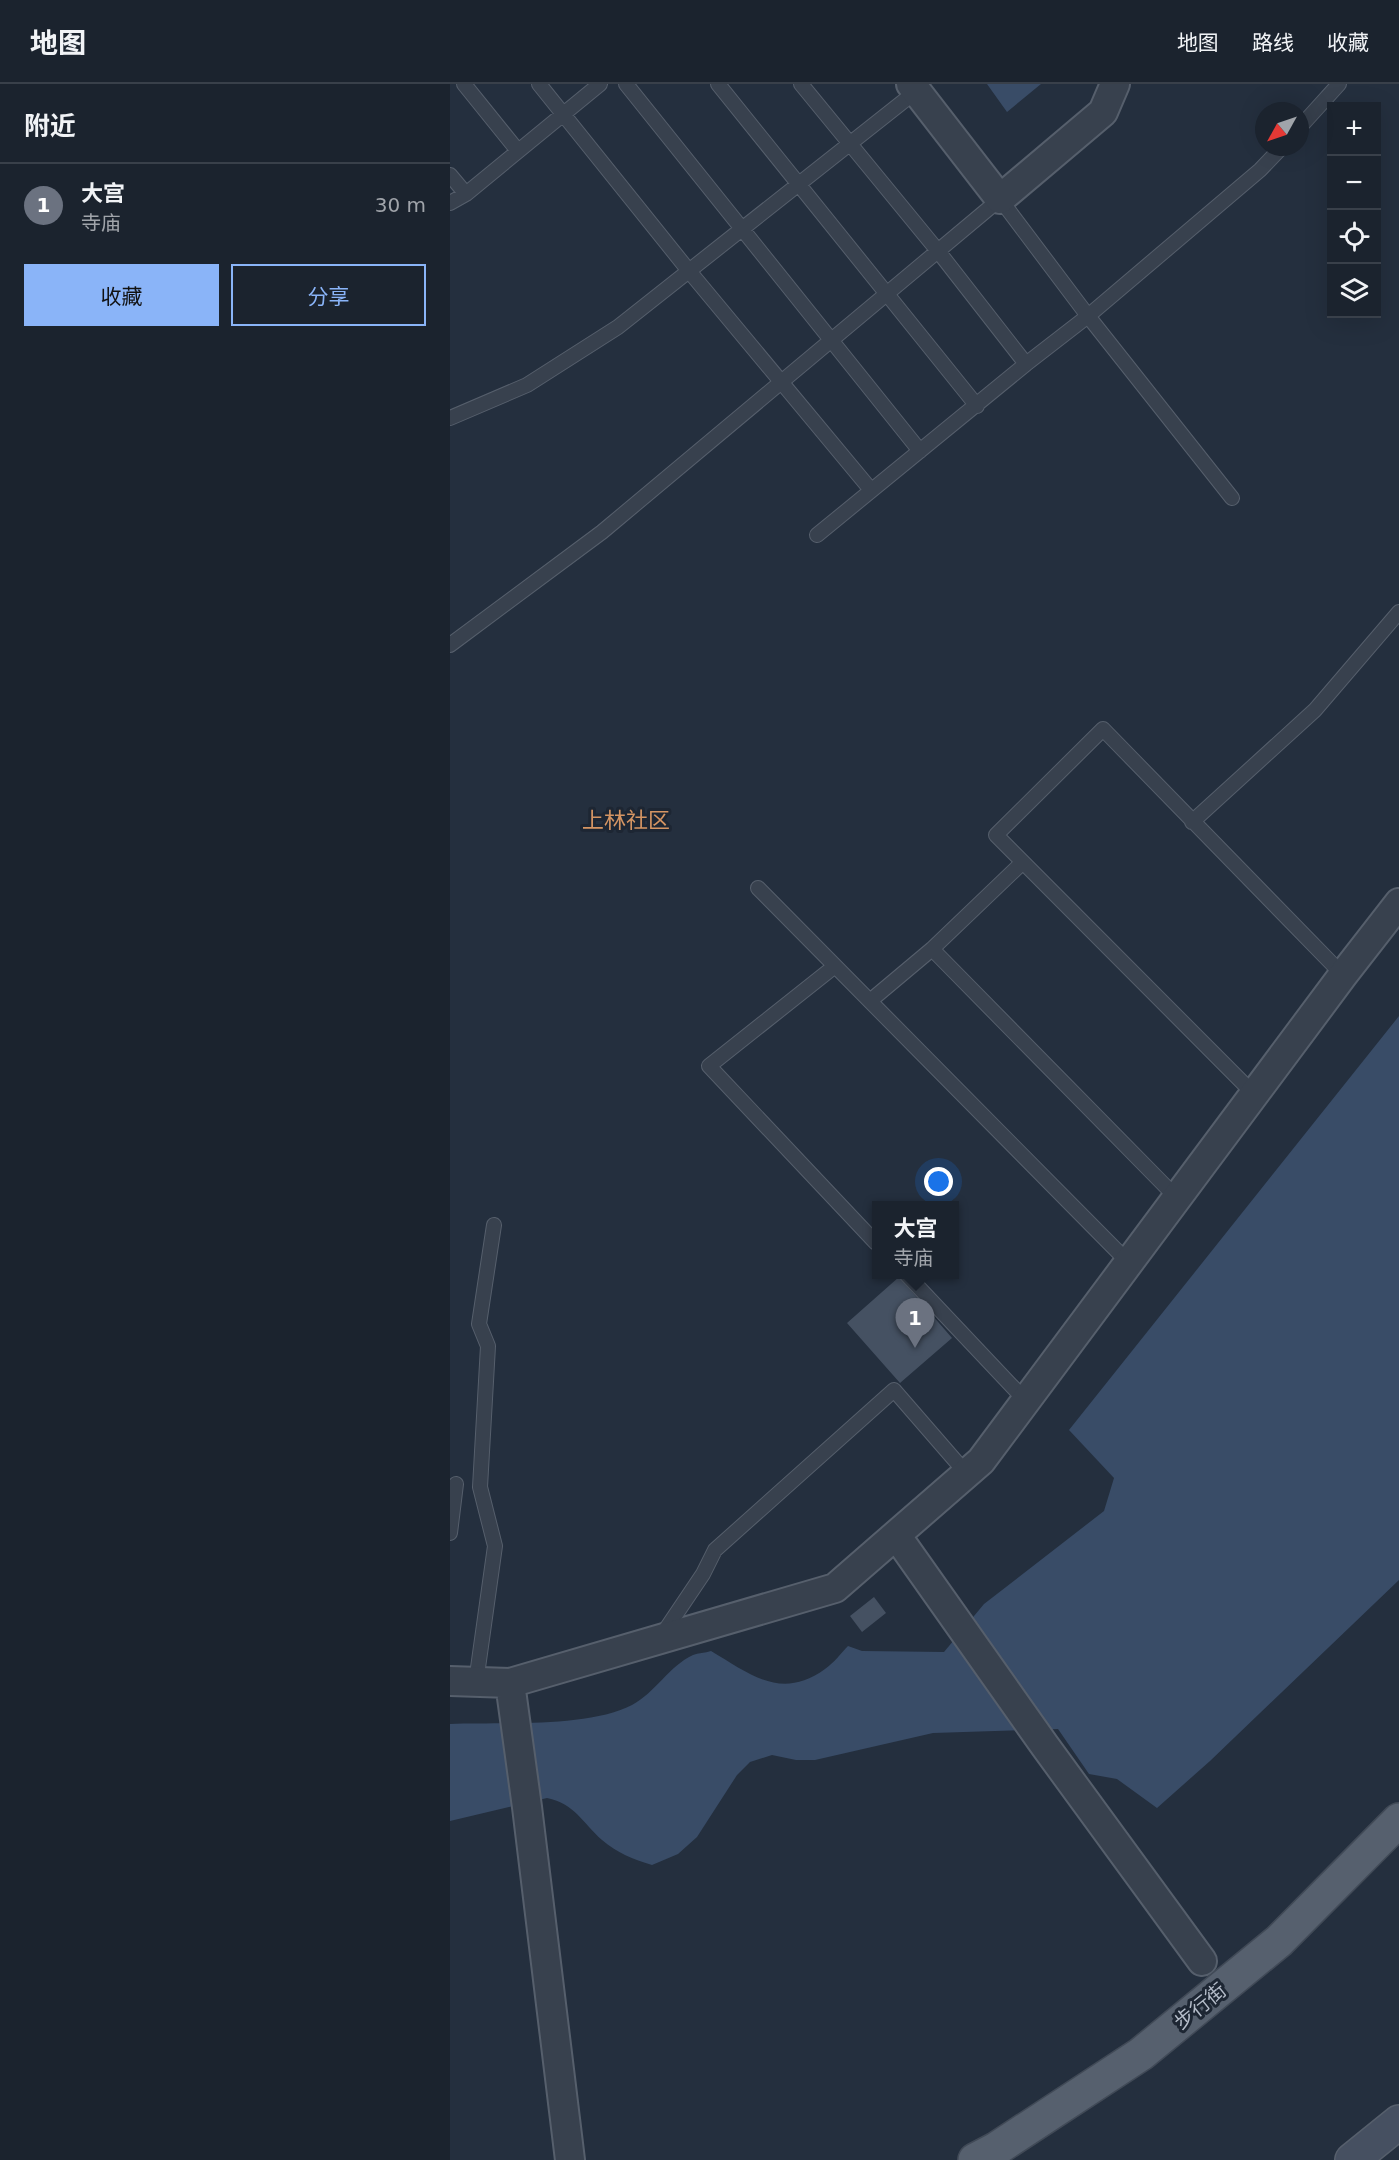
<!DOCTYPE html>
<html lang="zh">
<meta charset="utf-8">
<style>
:root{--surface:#1b232e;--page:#282f3a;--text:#f1f3f6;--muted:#a0a4aa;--line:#39404a;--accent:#8ab4f8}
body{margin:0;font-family:"DejaVu Sans","Noto Sans SC",sans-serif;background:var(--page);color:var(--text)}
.controls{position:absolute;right:18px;top:18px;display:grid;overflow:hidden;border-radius:0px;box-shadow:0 6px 24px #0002}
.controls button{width:54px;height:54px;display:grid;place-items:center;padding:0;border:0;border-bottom:2px solid var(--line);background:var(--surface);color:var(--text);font:30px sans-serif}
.compass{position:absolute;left:805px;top:18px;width:54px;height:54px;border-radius:50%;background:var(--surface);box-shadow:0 6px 24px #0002;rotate:230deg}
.you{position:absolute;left:489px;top:1098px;width:21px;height:21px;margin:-15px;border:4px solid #fff;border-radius:50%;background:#1a73e8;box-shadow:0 0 0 9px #1a73e833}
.badge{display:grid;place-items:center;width:39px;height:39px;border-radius:50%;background:var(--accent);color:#fff;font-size:20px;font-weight:700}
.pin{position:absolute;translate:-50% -50px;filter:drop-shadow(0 2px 3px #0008)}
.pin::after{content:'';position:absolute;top:32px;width:21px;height:18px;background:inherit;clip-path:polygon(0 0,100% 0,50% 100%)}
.popup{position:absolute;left:422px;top:1117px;width:87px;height:78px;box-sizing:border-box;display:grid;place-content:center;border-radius:0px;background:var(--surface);filter:drop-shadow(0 2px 4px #0005);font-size:20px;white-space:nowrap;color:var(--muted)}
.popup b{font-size:22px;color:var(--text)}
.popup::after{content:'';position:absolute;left:50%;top:100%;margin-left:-12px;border:12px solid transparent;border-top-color:var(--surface)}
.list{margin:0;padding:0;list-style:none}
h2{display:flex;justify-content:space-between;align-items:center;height:78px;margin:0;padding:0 24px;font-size:26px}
h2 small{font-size:20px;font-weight:400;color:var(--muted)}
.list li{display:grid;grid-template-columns:39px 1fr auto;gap:18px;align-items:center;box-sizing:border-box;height:84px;padding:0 24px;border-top:2px solid var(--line)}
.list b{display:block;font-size:22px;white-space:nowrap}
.list p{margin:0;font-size:20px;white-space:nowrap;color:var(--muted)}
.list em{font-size:20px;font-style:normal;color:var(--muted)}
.actions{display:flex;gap:12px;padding:18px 24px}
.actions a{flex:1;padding:14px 0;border:2px solid var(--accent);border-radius:0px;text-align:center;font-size:21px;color:var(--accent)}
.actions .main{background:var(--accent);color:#111}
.icon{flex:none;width:33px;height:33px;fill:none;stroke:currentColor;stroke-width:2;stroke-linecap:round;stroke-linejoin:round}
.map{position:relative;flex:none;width:949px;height:2076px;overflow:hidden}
header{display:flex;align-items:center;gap:36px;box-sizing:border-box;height:84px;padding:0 30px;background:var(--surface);border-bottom:2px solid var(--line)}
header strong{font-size:28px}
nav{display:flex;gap:33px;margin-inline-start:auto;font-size:21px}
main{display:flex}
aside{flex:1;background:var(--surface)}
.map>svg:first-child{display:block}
.water{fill:#394c67}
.building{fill:#455162}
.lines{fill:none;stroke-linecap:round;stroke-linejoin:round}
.lane-casing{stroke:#565f6c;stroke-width:16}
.street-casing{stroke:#565f6c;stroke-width:32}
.secondary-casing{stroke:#565f6c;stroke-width:36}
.primary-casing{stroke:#414a57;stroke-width:36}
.lane{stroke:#38414e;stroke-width:14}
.street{stroke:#38414e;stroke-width:28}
.secondary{stroke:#465061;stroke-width:33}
.primary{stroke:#56606e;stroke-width:33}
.labels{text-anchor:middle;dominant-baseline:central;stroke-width:6;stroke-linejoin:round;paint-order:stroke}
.street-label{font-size:20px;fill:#b4bcc9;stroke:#1d2633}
.quarter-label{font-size:22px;fill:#d59563;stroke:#1d2633}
</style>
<header>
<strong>地图</strong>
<nav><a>地图</a><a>路线</a><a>收藏</a></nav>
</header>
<main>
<aside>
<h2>附近<small></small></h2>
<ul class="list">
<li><span class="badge" style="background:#6b7280">1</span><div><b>大宫</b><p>寺庙</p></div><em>30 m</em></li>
</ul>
<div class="actions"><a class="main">收藏</a><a>分享</a></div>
</aside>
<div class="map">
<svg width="949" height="2076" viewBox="0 0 949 2076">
<rect width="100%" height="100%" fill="#242f3e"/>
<!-- water -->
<path class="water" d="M 537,0 L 591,0 L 557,28 Z
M 949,932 L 949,1496 L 760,1677 L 707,1724 L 667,1695 L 639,1690 L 608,1645 L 483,1649 L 365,1676 L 346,1676 L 322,1671 L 300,1678 L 287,1691 L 247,1753 L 228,1770 L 202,1781 C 183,1775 167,1769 152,1756 C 132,1738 125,1720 97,1714 L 0,1737 L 0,1640 C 52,1638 137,1644 182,1621 C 205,1609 219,1582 243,1571 C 248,1569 255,1569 261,1567 C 300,1590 331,1617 375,1585 C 384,1579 391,1569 398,1562 L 412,1567 L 494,1568 L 534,1520 L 654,1427 L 664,1394 L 619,1346 Z"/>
<!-- building -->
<path class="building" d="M 449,1193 L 502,1254 L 450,1299 L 397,1239 Z
M 424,1513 L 436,1529 L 412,1548 L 400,1532 Z"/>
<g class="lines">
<!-- lane casing -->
<g class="lane-casing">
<path id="lane" d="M 14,0 L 68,67
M 89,0 L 239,187 L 421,406
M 176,0 L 470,367
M 268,0 L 527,322
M 351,0 L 488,167 L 576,280
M 850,43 L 889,0
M 0,91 L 16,110
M 0,119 L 16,110 L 150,0
M 0,334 L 77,301 L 168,243 L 469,5
M 367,451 L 576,280 L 638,232 L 810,86 L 832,63
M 0,561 L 152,448 L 550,115 L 638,232 L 782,414
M 742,738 L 865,626 L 949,528
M 308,804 L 678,1178
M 482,865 L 727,1114
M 385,882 L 259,982 L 426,1159
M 420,917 L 482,865 L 573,778
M 804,1010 L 546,751 L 653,645 L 893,891
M 456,1190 L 575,1316
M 0,1449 L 6,1400
M 212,1551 L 253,1490 L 265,1466 L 444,1306 L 516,1389
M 26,1598 L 45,1462 L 30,1403 L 38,1262 L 29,1240 L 44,1141"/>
</g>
<!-- street casing -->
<g class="street-casing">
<path id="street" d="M 461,0 L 550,115 L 653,28 L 665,0
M 446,1451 L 595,1662 L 752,1877
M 0,1597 L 60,1599 L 385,1504 L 531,1377 L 893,891 L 949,819
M 60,1599 L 77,1723 L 120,2076"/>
</g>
<!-- secondary casing -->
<g class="secondary-casing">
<path id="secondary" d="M 902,2076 L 949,2038"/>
</g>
<!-- primary casing -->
<g class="primary-casing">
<path id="primary" d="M 525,2076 L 546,2065 L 691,1970 L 829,1857 L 949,1736"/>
</g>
<!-- lane -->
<use href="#lane" class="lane"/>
<!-- street -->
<use href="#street" class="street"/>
<!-- secondary -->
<use href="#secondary" class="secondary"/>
<!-- primary -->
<use href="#primary" class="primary"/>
</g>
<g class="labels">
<!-- street labels -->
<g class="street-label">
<text transform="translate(750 1922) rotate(-39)">步行街</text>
</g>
<!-- quarter labels -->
<g class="quarter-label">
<text x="176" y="736">上林社区</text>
</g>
</g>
</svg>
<div class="controls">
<button>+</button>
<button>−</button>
<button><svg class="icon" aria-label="locate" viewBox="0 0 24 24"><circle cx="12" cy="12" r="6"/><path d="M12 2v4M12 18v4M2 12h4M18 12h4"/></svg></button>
<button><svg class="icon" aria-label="layers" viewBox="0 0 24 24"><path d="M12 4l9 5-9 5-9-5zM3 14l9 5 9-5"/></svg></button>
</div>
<svg class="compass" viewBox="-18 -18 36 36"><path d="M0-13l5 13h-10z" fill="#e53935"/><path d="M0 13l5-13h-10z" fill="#a0a4aa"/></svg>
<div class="you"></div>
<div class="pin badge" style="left:465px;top:1264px;background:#6b7280">1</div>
<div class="popup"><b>大宫</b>寺庙</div>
</div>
</main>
